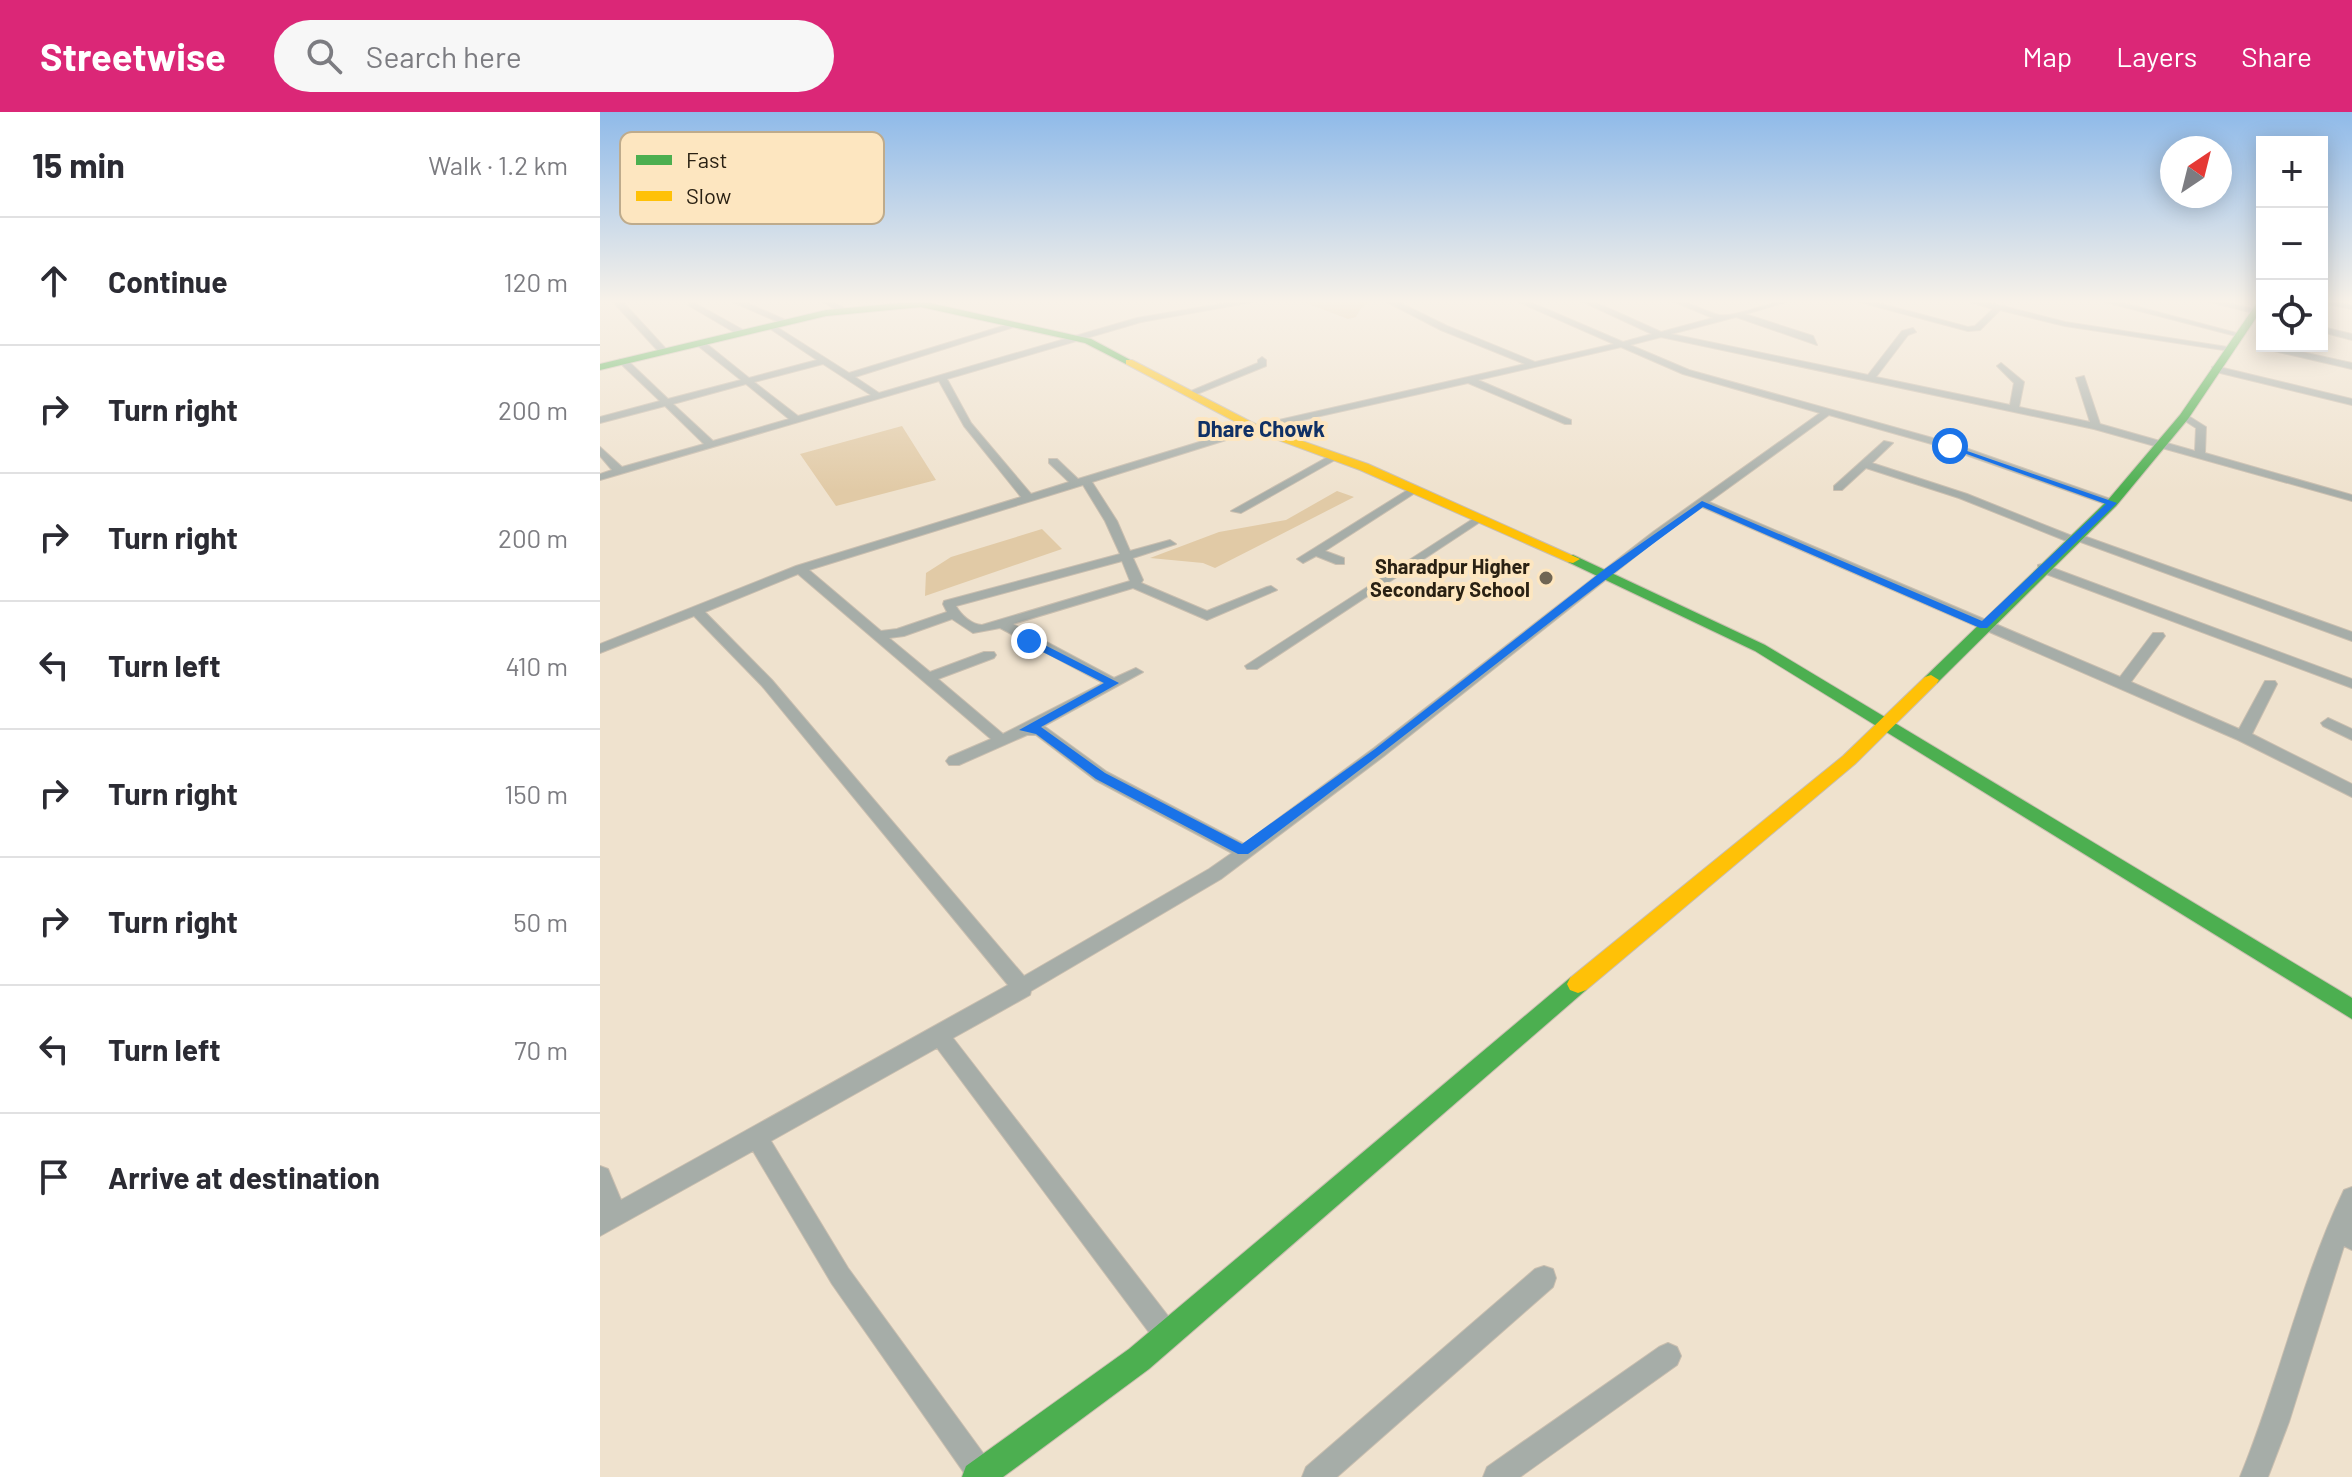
<!DOCTYPE html>
<meta charset="utf-8">
<style>
:root{--surface:#fff;--page:#f7f7f7;--text:#2b2b33;--muted:#7c7c81;--line:#e1e1e2;--accent:#db2777}
body{margin:0;font-family:Barlow,sans-serif;background:var(--page);color:var(--text)}
.controls{position:absolute;right:24px;top:24px;display:grid;overflow:hidden;border-radius:0px;box-shadow:0 4px 20px #0003}
.controls button{width:72px;height:72px;display:grid;place-items:center;padding:0;border:0;border-bottom:2px solid var(--line);background:var(--surface);color:var(--text);font:40px sans-serif}
.compass{position:absolute;left:1560px;top:24px;width:72px;height:72px;border-radius:50%;background:var(--surface);box-shadow:0 4px 20px #0003;rotate:35deg}
.stop{position:absolute;width:24px;height:24px;margin:-18px;border:6px solid #1a73e8;border-radius:50%;background:#fff}
.stop.end{background:#1a73e8;border-color:#fff;box-shadow:0 2px 8px #0008}
.list{margin:0;padding:0;list-style:none}
h2{display:flex;justify-content:space-between;align-items:center;height:104px;margin:0;padding:0 32px;font-size:34px}
h2 small{font-size:26px;font-weight:400;color:var(--muted)}
.list li{display:grid;grid-template-columns:52px 1fr auto;gap:24px;align-items:center;box-sizing:border-box;height:128px;padding:0 32px;border-top:2px solid var(--line)}
.list b{display:block;font-size:30px;white-space:nowrap}
.list em{font-size:26px;font-style:normal;color:var(--muted)}
.icon{flex:none;width:44px;height:44px;fill:none;stroke:currentColor;stroke-width:2;stroke-linecap:round;stroke-linejoin:round}
.map{position:relative;flex:none;width:1752px;height:1365px;overflow:hidden}
header{display:flex;align-items:center;gap:48px;box-sizing:border-box;height:112px;padding:0 40px;background:var(--accent);color:#fff}
header strong{font-size:38px}
nav{display:flex;gap:44px;margin-inline-start:auto;font-size:28px}
.search{width:560px;height:72px;background:var(--page);display:flex;align-items:center;gap:20px;box-sizing:border-box;padding:0 28px;border-radius:44px;color:var(--muted);font-size:30px}
main{display:flex}
aside{flex:1;background:var(--surface)}
.map>svg:first-child{display:block}
.green{fill:#e1caa6}
.lines{fill:none;stroke-linecap:round;stroke-linejoin:round}
.street-casing{stroke:#c9beaf;stroke-width:2}
.fast-casing{stroke:#c9beaf;stroke-width:2}
.slow-casing{stroke:#c9beaf;stroke-width:2}
.street{fill:#a6ada8;fill-rule:evenodd}
.fast{fill:#4caf50;fill-rule:evenodd}
.slow{fill:#ffc107;fill-rule:evenodd}
.route{fill:#1a73e8}
.poi-dot{fill:#6f6554;stroke:#fde6c0;stroke-width:3}
.labels{text-anchor:middle;dominant-baseline:central;stroke-width:8;stroke-linejoin:round;paint-order:stroke}
.far-poi-label{font-size:20px;font-weight:bold;fill:#2a2113;stroke:#fde6c0;text-anchor:end}
.far-neighbourhood-label{font-size:22px;font-weight:bold;fill:#103166;stroke:#fde6c0}
.key{fill:#fde6c0;stroke:#beab8c;stroke-width:2}
.key-label{font-size:22px;fill:#2a2113}
</style>
<header>
<strong>Streetwise</strong>
<div class="search"><svg class="icon" aria-label="search" viewBox="0 0 24 24"><circle cx="10" cy="10" r="6"/><path d="M15 15l6 6"/></svg>Search here</div>
<nav><a>Map</a><a>Layers</a><a>Share</a></nav>
</header>
<main>
<aside>
<h2>15 min<small>Walk · 1.2 km</small></h2>
<ul class="list">
<li><svg class="icon" aria-label="ahead" viewBox="0 0 24 24"><path d="M12 20V5M6 11l6-6 6 6"/></svg><div><b>Continue</b></div><em>120 m</em></li>
<li><svg class="icon" aria-label="right" viewBox="0 0 24 24"><path d="M7 20v-9h11M14 6l5 5-5 5"/></svg><div><b>Turn right</b></div><em>200 m</em></li>
<li><svg class="icon" aria-label="right" viewBox="0 0 24 24"><path d="M7 20v-9h11M14 6l5 5-5 5"/></svg><div><b>Turn right</b></div><em>200 m</em></li>
<li><svg class="icon" aria-label="left" viewBox="0 0 24 24"><path d="M17 20v-9H6M10 6l-5 5 5 5"/></svg><div><b>Turn left</b></div><em>410 m</em></li>
<li><svg class="icon" aria-label="right" viewBox="0 0 24 24"><path d="M7 20v-9h11M14 6l5 5-5 5"/></svg><div><b>Turn right</b></div><em>150 m</em></li>
<li><svg class="icon" aria-label="right" viewBox="0 0 24 24"><path d="M7 20v-9h11M14 6l5 5-5 5"/></svg><div><b>Turn right</b></div><em>50 m</em></li>
<li><svg class="icon" aria-label="left" viewBox="0 0 24 24"><path d="M17 20v-9H6M10 6l-5 5 5 5"/></svg><div><b>Turn left</b></div><em>70 m</em></li>
<li><svg class="icon" aria-label="arrive" viewBox="0 0 24 24"><path d="M6 21V4h12l-3 4 3 4H6"/></svg><div><b>Arrive at destination</b></div></li>
</ul>
</aside>
<div class="map">
<svg width="1752" height="1365" viewBox="0 0 1752 1365">
<rect width="100%" height="100%" fill="#efe2ce"/>
<!-- green -->
<path class="green" d="M 698,188 L 772,188 L 761,196 L 756,205 L 748,207 Z
M 302,314 L 336,368 L 236,394 L 200,342 Z
M 737,379 L 754,385 L 615,456 L 603,451 L 550,446 L 619,420 L 686,408 Z
M 442,417 L 462,437 L 325,484 L 326,461 L 351,445 Z"/>
<g class="lines">
<!-- street casing -->
<g class="street-casing">
<path id="street" d="M 15,188 L 21,188 L 66,237 L 66,241 L 60,241 L 15,192 Z
M 128,188 L 140,188 L 190,210 L 183,212 Z
M 219,188 L 230,188 L 248,198 L 241,200 Z
M 644,188 L 664,188 L 541,210 L 347,267 L 371,311 L 431,382 L 469,370 L 449,351 L 449,347 L 457,347 L 478,367 L 652,314 L 925,252 L 841,218 L 783,188 L 794,188 L 847,214 L 935,250 L 1014,232 L 914,188 L 925,188 L 1023,230 L 1052,222 L 979,188 L 990,188 L 1061,220 L 1113,206 L 1070,188 C 1089,188 1102,199 1119,203 C 1135,206 1172,188 1194,188 L 1145,202 L 1213,224 L 1217,233 L 1136,205 L 1071,222 L 1268,263 L 1302,219 L 1313,216 L 1316,220 L 1308,223 L 1276,265 L 1410,293 L 1414,271 L 1397,254 L 1401,251 L 1424,270 L 1419,295 L 1490,310 L 1476,266 L 1484,264 L 1500,312 L 1595,339 L 1596,316 L 1579,305 L 1587,303 L 1606,315 L 1605,341 L 1752,383 L 1752,389 L 1494,317 L 1061,225 L 1030,233 L 1089,258 L 1354,332 L 1516,389 L 1516,393 L 1508,393 L 1346,336 L 1229,303 L 1109,390 L 1520,565 L 1553,521 L 1563,521 L 1565,524 L 1531,570 L 1639,617 L 1665,569 L 1675,569 L 1677,572 L 1652,622 L 1752,672 L 1752,685 L 1638,628 L 1102,395 L 1061,424 L 784,644 L 621,767 L 431,879 L 430,883 L 353,926 L 575,1213 L 579,1222 L 575,1231 L 566,1235 L 557,1231 L 337,936 L 171,1029 L 248,1156 L 391,1352 L 395,1362 L 393,1365 L 367,1365 L 232,1172 L 153,1039 L 0,1124 L 0,1054 L 8,1057 L 21,1088 L 408,873 L 162,574 L 94,504 L 0,541 L 0,532 L 196,454 L 421,385 L 364,314 L 339,269 L 0,368 L 0,362 L 12,358 L 0,344 L 0,335 L 22,355 L 104,332 L 65,294 L 0,311 L 0,305 L 60,289 L 20,251 L 20,247 L 26,247 L 68,287 L 141,268 L 97,233 L 97,229 L 103,229 L 149,266 L 217,248 L 169,216 L 172,212 L 249,261 L 413,211 L 420,213 L 255,265 L 279,281 L 537,206 ZM 1021,235 L 1083,262 L 1220,301 L 1053,420 L 774,636 L 644,732 L 507,660 L 444,614 L 543,560 L 536,556 L 514,566 L 413,512 L 533,476 L 607,508 L 677,478 L 671,474 L 667,475 L 607,499 L 541,471 L 543,468 L 533,446 L 576,432 L 570,428 L 530,439 L 517,409 L 492,370 L 658,318 L 868,271 L 965,312 L 971,312 L 971,308 L 878,268 ZM 223,252 L 271,283 L 198,304 L 154,270 ZM 146,272 L 189,307 L 113,329 L 73,292 ZM 483,373 L 505,409 L 520,442 L 344,489 L 343,492 L 347,500 L 297,517 L 281,519 L 209,458 ZM 522,449 L 530,469 L 382,513 C 372,513 361,503 356,494 ZM 198,462 L 391,627 L 349,645 L 346,649 L 349,653 L 359,653 L 427,623 L 436,623 L 495,668 L 632,741 L 609,757 L 424,864 L 172,568 L 105,500 ZM 352,507 L 373,521 L 400,516 L 503,571 L 403,622 L 338,567 L 394,546 L 396,543 L 394,540 L 384,540 L 330,560 L 289,526 L 304,524 Z
M 1252,188 L 1267,188 L 1368,215 L 1375,214 L 1393,197 L 1364,188 L 1379,188 L 1465,210 L 1634,236 L 1630,239 L 1465,214 L 1400,198 L 1380,218 L 1368,219 Z
M 1497,188 L 1512,188 L 1644,223 L 1640,225 Z
M 1601,188 L 1617,188 L 1662,199 L 1662,203 Z
M 1722,188 L 1752,193 L 1752,197 L 1722,191 Z
M 91,189 L 145,219 L 146,221 L 139,223 L 88,193 Z
M 1722,215 L 1752,222 L 1752,228 L 1722,220 Z
M 1662,232 L 1662,234 L 1675,234 L 1752,251 L 1752,257 L 1661,236 Z
M 662,245 L 666,248 L 666,254 L 592,284 L 584,282 L 658,251 L 658,248 Z
M 1615,254 L 1752,287 L 1752,293 L 1612,259 L 1612,255 Z
M 1284,329 L 1293,331 L 1272,351 L 1367,382 L 1472,424 L 1481,423 L 1752,520 L 1752,529 L 1478,429 L 1469,430 L 1359,386 L 1266,356 L 1242,378 L 1234,378 L 1234,374 Z
M 733,342 L 742,344 L 641,401 L 631,399 Z
M 814,374 L 819,377 L 818,379 L 725,439 L 744,446 L 744,452 L 736,452 L 716,444 L 703,451 L 697,447 Z
M 879,403 L 885,406 L 883,408 L 657,557 L 647,557 L 645,554 Z
M 1442,452 L 1752,567 L 1752,576 L 1438,459 L 1438,453 Z
M 1728,606 L 1752,617 L 1752,628 L 1723,614 L 1721,611 Z
M 1752,1075 L 1752,1138 L 1744,1134 L 1689,1310 L 1668,1365 L 1640,1365 C 1679,1271 1700,1170 1744,1078 Z
M 944,1154 L 953,1157 L 956,1166 L 953,1175 L 737,1365 L 702,1365 L 706,1355 L 935,1157 Z
M 1068,1231 L 1077,1235 L 1081,1244 L 1077,1253 L 920,1365 L 883,1365 L 887,1355 L 1059,1235 Z"/>
</g>
<!-- fast casing -->
<g class="fast-casing">
<path id="fast" d="M 1659,188 L 1662,188 L 1662,197 L 1588,307 L 1516,394 L 1337,571 L 1325,571 L 1323,568 L 1325,565 L 1508,388 L 1580,303 Z
M 321,189 L 491,227 L 534,250 L 526,252 L 485,231 L 321,195 L 226,204 L 0,258 L 0,252 L 226,198 Z
M 973,443 L 1165,533 L 1752,886 L 1752,907 L 1155,539 L 968,450 L 968,444 Z
M 978,863 L 986,866 L 989,872 L 986,878 L 549,1257 L 403,1365 L 362,1365 L 366,1354 L 529,1237 L 970,866 Z"/>
</g>
<!-- slow casing -->
<g class="slow-casing">
<path id="slow" d="M 526,248 L 532,248 L 659,314 L 768,352 L 980,447 L 973,451 L 968,450 L 760,358 L 651,318 L 526,252 Z
M 1331,563 L 1339,568 L 1337,571 L 1255,652 L 986,878 L 978,881 L 970,878 L 967,872 L 970,866 L 1243,644 L 1325,565 Z"/>
</g>
<!-- street -->
<use href="#street" class="street"/>
<!-- fast -->
<use href="#fast" class="fast"/>
<!-- slow -->
<use href="#slow" class="slow"/>
</g>
<!-- sky -->
<linearGradient id="sky" x2="0" y2="1"><stop stop-color="#8fbae9"/><stop offset="0.5" stop-color="#f8f2e9"/><stop offset="1" stop-color="#f8f2e9" stop-opacity="0"/></linearGradient>
<rect width="1752" height="379" fill="url(#sky)"/>
<!-- route -->
<path class="route" d="M 1347,332 L 1517,391 L 1387,516 L 1380,516 L 1103,395 C 949,507 802,629 648,742 L 638,742 L 496,667 L 436,622 L 419,618 L 504,571 L 425,531 L 429,525 L 519,571 L 441,615 L 505,661 L 642,732 L 775,637 L 1006,456 L 1102,389 L 1382,509 L 1506,392 L 1347,335 Z"/>
<!-- markers -->
<circle class="poi-dot" cx="946" cy="466" r="8"/>
<g class="labels">
<!-- far-poi labels -->
<g class="far-poi-label">
<text x="930" y="454">Sharadpur Higher<tspan x="930" dy="23">Secondary School</tspan></text>
</g>
<!-- far-neighbourhood labels -->
<g class="far-neighbourhood-label">
<text x="661" y="316">Dhare Chowk</text>
</g>
</g>
<!-- legend -->
<rect x="20" y="20" width="264" height="92" rx="12" class="key"/>
<rect x="36" y="43" width="36" height="10" fill="#4caf50"/>
<rect x="36" y="79" width="36" height="10" fill="#ffc107"/>
<g class="key-label">
<text x="86" y="56">Fast</text>
<text x="86" y="92">Slow</text>
</g>
</svg>
<div class="controls">
<button>+</button>
<button>−</button>
<button><svg class="icon" aria-label="locate" viewBox="0 0 24 24"><circle cx="12" cy="12" r="6"/><path d="M12 2v4M12 18v4M2 12h4M18 12h4"/></svg></button>
</div>
<svg class="compass" viewBox="-18 -18 36 36"><path d="M0-13l5 13h-10z" fill="#e53935"/><path d="M0 13l5-13h-10z" fill="#7c7c81"/></svg>
<div class="stop" style="left:1350px;top:334px"></div>
<div class="stop end" style="left:429px;top:529px"></div>
</div>
</main>
